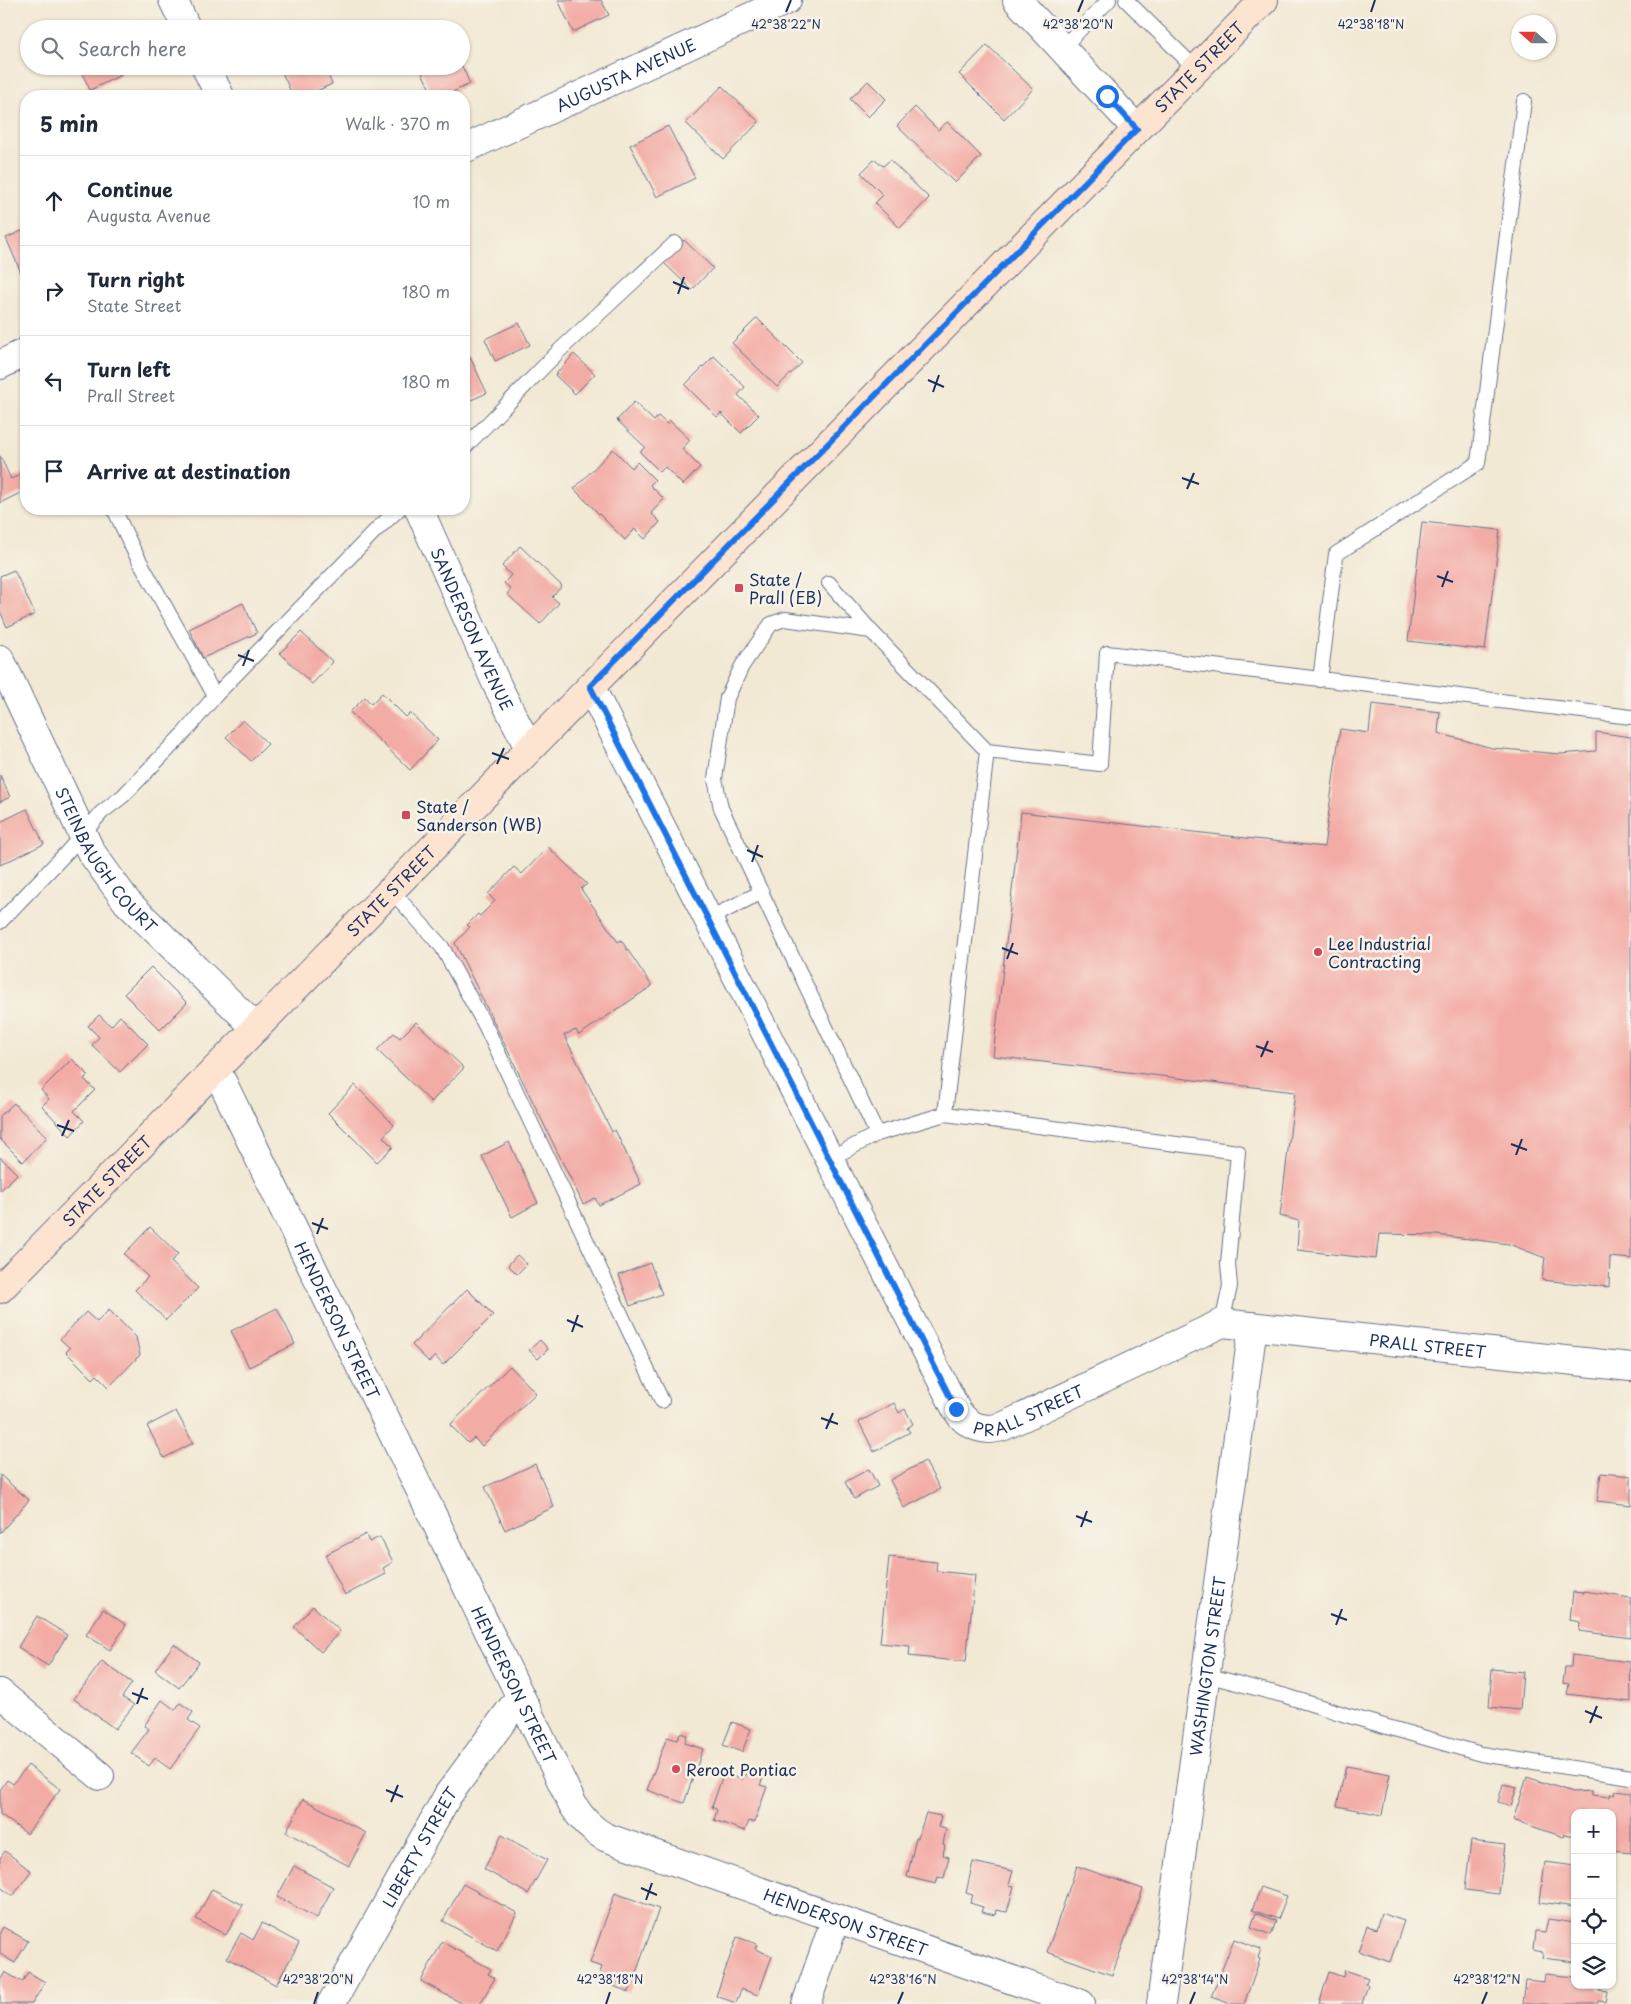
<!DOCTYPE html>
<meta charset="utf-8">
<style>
:root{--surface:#fff;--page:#f2f2f3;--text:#1f2937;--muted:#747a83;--line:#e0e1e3}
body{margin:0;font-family:"Playpen Sans",sans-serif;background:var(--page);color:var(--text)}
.controls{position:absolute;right:15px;bottom:15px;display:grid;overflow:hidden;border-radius:10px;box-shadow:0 1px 4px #0004}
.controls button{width:45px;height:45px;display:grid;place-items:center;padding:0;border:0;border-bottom:1px solid var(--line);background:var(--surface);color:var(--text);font:25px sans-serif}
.compass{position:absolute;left:1511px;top:15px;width:45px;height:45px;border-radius:50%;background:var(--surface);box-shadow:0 1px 4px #0004;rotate:291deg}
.stop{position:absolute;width:15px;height:15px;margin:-11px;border:4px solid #1a73e8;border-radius:50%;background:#fff}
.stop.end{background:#1a73e8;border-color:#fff;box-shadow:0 1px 5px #0008}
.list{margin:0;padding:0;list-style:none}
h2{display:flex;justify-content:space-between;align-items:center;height:65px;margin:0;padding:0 20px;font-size:21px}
h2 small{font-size:16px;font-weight:400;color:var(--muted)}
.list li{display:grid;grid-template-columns:32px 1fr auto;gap:15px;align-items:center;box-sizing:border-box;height:90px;padding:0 20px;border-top:1px solid var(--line)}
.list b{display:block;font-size:19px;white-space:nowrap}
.list p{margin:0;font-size:16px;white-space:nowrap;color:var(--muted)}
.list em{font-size:16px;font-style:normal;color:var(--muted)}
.icon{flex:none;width:28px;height:28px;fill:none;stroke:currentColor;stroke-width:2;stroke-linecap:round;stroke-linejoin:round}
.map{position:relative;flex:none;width:1631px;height:2004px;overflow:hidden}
.search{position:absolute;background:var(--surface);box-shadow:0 1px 4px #0004;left:20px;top:20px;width:450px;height:55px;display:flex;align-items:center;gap:12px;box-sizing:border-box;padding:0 18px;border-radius:28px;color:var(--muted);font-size:19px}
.panel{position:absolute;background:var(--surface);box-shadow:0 1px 4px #0004;left:20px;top:90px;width:450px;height:425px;border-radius:20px}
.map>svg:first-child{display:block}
.building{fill:#f3aba5}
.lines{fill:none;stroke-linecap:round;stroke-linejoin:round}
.lane-casing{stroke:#667087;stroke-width:16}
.street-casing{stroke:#667087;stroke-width:30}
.secondary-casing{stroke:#667087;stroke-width:30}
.lane{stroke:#fff;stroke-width:14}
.street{stroke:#fff;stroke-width:28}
.secondary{stroke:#fde4d1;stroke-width:28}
.route{stroke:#1a73e8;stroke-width:6}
.ticks{fill:none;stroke:#1b2f5e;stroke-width:2}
.poi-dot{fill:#d1495b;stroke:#f7f3e8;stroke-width:2}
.labels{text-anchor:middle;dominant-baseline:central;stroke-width:5;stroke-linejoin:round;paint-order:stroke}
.street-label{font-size:16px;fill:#1b2f5e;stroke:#f7f3e8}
.poi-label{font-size:16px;fill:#1b2f5e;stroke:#f7f3e8;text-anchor:start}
.ticks-label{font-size:12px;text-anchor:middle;fill:#1b2f5e;stroke:#f7f3e8;stroke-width:5;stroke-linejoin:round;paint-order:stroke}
</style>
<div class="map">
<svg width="1631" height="2004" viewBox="0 0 1631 2004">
<rect width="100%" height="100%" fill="#f7f3e8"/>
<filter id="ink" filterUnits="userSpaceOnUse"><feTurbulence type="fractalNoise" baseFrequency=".02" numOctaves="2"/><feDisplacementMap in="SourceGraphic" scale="10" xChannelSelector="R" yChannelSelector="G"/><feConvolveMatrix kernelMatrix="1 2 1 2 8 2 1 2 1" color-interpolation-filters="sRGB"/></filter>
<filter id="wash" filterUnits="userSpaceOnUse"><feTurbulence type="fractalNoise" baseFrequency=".0096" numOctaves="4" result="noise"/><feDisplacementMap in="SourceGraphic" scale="20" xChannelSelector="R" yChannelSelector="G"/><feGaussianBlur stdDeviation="1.12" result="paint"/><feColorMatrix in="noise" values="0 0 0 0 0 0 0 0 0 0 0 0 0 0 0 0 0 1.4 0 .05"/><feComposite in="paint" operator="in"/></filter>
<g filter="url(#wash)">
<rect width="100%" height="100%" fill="#f2e9d4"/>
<g id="blocks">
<!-- building -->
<path class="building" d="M 558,0 L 601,0 L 609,15 L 573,32 Z
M 987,45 L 1033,89 L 1004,119 L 959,74 Z
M 79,66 L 117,66 L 121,75 L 90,90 Z
M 279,66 L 324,66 L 332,84 L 306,96 L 293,96 Z
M 419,66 L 462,66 L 470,84 L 444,96 L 433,96 Z
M 868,81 L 886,99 L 868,117 L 850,99 Z
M 722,86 L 759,122 L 723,159 L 686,123 Z
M 915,107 L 938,130 L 947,122 L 981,156 L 955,183 L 897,126 Z
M 668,126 L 695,178 L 657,197 L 630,145 Z
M 875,159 L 883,166 L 890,160 L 929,198 L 900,228 L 875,203 L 883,195 L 861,173 Z
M 26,229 L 26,284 L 6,238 Z
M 684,240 L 713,268 L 692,290 L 663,262 Z
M 757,318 L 802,363 L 777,387 L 732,343 Z
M 519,323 L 530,345 L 495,361 L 485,339 Z
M 574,354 L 595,374 L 575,394 L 555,375 Z
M 469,355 L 487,393 L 464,403 L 464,358 Z
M 714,356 L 745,387 L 738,395 L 759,415 L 741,433 L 721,413 L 717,417 L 685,385 Z
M 634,402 L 654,421 L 658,416 L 667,424 L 670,421 L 690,440 L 682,449 L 700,467 L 683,485 L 665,467 L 660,472 L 640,452 L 645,447 L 617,420 Z
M 613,449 L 632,468 L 637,462 L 655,480 L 650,485 L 664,499 L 651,513 L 660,522 L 645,539 L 635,529 L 625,540 L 574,489 Z
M 0,456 L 11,479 L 26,472 L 26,490 L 0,503 Z
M 1422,522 L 1500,530 L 1485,650 L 1408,641 Z
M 520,546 L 562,586 L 552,597 L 559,603 L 540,624 L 507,594 L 511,589 L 504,583 L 511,575 L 502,566 Z
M 14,570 L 35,614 L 7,627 L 0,611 L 0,576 Z
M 243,603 L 257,633 L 203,658 L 189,629 Z
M 301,632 L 333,662 L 312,684 L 280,653 Z
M 382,693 L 406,717 L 410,713 L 438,740 L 410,770 L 350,712 L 365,697 L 371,704 Z
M 1372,704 L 1440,712 L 1438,733 L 1492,748 L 1560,754 L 1596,751 L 1596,732 L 1631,737 L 1631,1259 L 1610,1257 L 1609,1287 L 1542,1280 L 1545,1258 L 1509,1244 L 1437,1235 L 1379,1234 L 1376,1259 L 1297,1250 L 1299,1221 L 1280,1216 L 1295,1092 L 993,1056 L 1021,812 L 1324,847 L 1340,729 L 1369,733 Z
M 243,720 L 268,744 L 251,761 L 226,737 Z
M 0,775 L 10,797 L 0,802 Z
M 27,809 L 44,844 L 0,865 L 0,822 Z
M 548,847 L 587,884 L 581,889 L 618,942 L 621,940 L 652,986 L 579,1035 L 576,1030 L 564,1035 L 612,1132 L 615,1130 L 641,1184 L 599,1205 L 595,1198 L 583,1204 L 455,943 L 470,927 L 467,925 L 478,914 L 480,916 L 495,901 L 488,894 L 514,867 L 522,874 Z
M 151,967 L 187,1003 L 160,1030 L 124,994 Z
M 99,1015 L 111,1026 L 120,1016 L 148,1044 L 120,1072 L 92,1045 L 99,1037 L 88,1026 Z
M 416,1022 L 464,1068 L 431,1102 L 377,1050 L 394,1033 L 400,1038 Z
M 72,1059 L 88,1075 L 84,1079 L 95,1090 L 74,1111 L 84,1121 L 70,1136 L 42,1106 L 49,1099 L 41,1090 Z
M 355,1085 L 394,1125 L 383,1137 L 393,1147 L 377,1162 L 328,1113 Z
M 14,1103 L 47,1137 L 23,1162 L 0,1139 L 0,1116 Z
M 509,1142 L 538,1203 L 512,1217 L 482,1156 Z
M 0,1157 L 17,1174 L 0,1191 Z
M 150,1227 L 178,1254 L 171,1262 L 198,1288 L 166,1320 L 135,1290 L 148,1277 L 124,1254 Z
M 517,1255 L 527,1264 L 517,1274 L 508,1265 Z
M 650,1263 L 662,1294 L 630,1306 L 619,1275 Z
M 467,1289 L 493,1315 L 443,1365 L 435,1356 L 429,1362 L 412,1345 Z
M 277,1308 L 295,1344 L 249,1367 L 231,1331 Z
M 109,1310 L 136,1337 L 140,1355 L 109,1387 L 97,1375 L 93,1379 L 66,1352 L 70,1348 L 60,1339 L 86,1312 L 97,1322 Z
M 540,1340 L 548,1349 L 538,1359 L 529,1350 Z
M 510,1366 L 536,1393 L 482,1446 L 474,1438 L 468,1443 L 450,1425 Z
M 894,1403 L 899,1413 L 905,1409 L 913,1424 L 907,1428 L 910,1432 L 874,1452 L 859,1422 Z
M 176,1411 L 193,1443 L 164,1458 L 147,1426 Z
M 925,1461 L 940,1489 L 904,1508 L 890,1480 Z
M 535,1464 L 554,1507 L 505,1530 L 485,1487 Z
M 869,1469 L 878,1486 L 854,1499 L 845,1482 Z
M 1601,1473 L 1631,1476 L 1631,1505 L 1597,1501 Z
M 0,1475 L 29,1500 L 0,1533 Z
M 366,1534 L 369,1542 L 380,1537 L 393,1562 L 383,1568 L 386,1574 L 345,1595 L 325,1555 Z
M 889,1557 L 937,1562 L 936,1571 L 975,1575 L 966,1662 L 909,1656 L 910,1646 L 880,1643 Z
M 1584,1591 L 1631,1598 L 1631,1638 L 1579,1631 L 1580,1622 L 1570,1620 L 1573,1592 L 1584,1593 Z
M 313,1606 L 340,1631 L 321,1652 L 294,1627 Z
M 103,1609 L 126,1625 L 110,1650 L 86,1635 Z
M 37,1616 L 67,1635 L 48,1666 L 18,1647 Z
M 174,1644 L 199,1662 L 179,1688 L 155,1670 Z
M 1572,1655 L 1630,1662 L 1631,1702 L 1567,1694 L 1569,1684 L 1563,1683 L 1565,1667 L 1571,1667 Z
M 102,1661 L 132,1683 L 122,1697 L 134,1705 L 115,1729 L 74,1699 Z
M 1492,1669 L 1523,1672 L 1520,1710 L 1489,1707 Z
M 162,1700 L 175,1710 L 180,1703 L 193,1712 L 188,1720 L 200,1728 L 170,1769 L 155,1758 L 149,1766 L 131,1753 L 149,1729 L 144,1726 Z
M 732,1722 L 751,1729 L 742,1752 L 723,1745 Z
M 680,1733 L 687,1735 L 685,1743 L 703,1749 L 684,1803 L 647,1790 L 667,1737 L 677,1740 Z
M 28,1765 L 60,1789 L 27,1834 L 0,1814 L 0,1790 L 7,1780 L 13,1784 Z
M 1346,1766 L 1390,1774 L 1382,1815 L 1337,1806 Z
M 724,1772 L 743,1779 L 746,1772 L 763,1778 L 760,1785 L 767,1787 L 754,1823 L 749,1821 L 745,1831 L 714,1820 L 717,1810 L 712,1807 Z
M 1527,1777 L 1572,1792 L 1592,1791 L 1592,1795 L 1610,1797 L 1610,1794 L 1615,1795 L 1616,1791 L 1631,1793 L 1631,1853 L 1612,1851 L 1612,1813 L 1575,1813 L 1575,1836 L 1565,1834 L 1564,1837 L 1513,1820 Z
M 1503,1784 L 1517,1787 L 1511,1806 L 1498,1802 Z
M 303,1799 L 366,1833 L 349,1866 L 286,1832 Z
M 926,1813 L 941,1816 L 938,1827 L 946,1829 L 943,1844 L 945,1845 L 943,1855 L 949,1857 L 944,1878 L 938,1877 L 936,1884 L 907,1877 L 916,1838 L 918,1838 Z
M 502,1835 L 547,1860 L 528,1894 L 484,1869 Z
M 1471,1841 L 1505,1845 L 1499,1894 L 1465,1890 Z
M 5,1851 L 31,1871 L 13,1896 L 0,1887 L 0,1858 Z
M 973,1862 L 1013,1871 L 1009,1885 L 1014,1886 L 1007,1912 L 996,1910 L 995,1915 L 981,1912 L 983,1907 L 970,1903 L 973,1895 L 966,1893 Z
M 1545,1862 L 1575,1866 L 1575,1907 L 1540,1902 Z
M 294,1866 L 333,1887 L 317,1918 L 277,1897 Z
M 1077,1866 L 1143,1889 L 1112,1975 L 1047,1952 Z
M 463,1884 L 517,1913 L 497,1951 L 443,1921 Z
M 1261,1887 L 1287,1896 L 1278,1919 L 1252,1910 Z
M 212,1889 L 243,1905 L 226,1935 L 196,1919 Z
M 615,1893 L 659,1909 L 629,1992 L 597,1980 L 602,1967 L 590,1963 Z
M 1256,1913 L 1276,1921 L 1271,1935 L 1251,1927 Z
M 1381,1913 L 1404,1921 L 1390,1962 L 1358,1951 L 1367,1926 L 1376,1929 Z
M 1548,1919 L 1575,1923 L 1575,1962 L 1542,1958 L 1543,1952 L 1533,1950 L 1535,1932 L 1545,1933 Z
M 262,1923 L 299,1943 L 276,1985 L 227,1958 L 241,1933 L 253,1940 Z
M 3,1927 L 28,1941 L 15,1963 L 0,1954 L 0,1932 Z
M 737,1937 L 757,1944 L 755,1949 L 772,1956 L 758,1995 L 741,1989 L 736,2003 L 716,1996 Z
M 1234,1939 L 1261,1949 L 1258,1958 L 1260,1959 L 1244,2004 L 1231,2004 L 1211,1997 Z
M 442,1942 L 491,1969 L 488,1974 L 495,1978 L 480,2004 L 463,2004 L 421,1981 Z
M 1345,1970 L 1368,1978 L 1365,1984 L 1368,1985 L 1362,2004 L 1319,2004 L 1329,1972 L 1343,1977 Z
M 5,1972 L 22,1982 L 28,1972 L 45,1982 L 32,2004 L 0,2004 L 0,1981 Z
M 1545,1974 L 1575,1977 L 1575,1985 L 1599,1985 L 1599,1990 L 1607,1991 L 1605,2002 L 1598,2001 L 1597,2004 L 1523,2004 L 1526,1980 L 1544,1982 Z"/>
</g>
</g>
<g filter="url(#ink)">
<use href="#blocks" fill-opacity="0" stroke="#667087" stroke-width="1"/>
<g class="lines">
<!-- lane casing -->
<g class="lane-casing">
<path id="lane" d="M 1126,0 L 1196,69
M 1062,48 L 1109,0
M 464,448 L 561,349 L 675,243
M 114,509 L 133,549 L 215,696
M 829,583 L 871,631 L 987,751
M 871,631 L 785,619 L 771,624 L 742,666 L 727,698 L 715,779 L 721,808 L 877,1134
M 1320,680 L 1336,554 L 1478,463 L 1524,101
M 390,889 L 442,947 L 486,1027 L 662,1401
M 708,919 L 762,892
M 0,922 L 67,852 L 102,812 L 123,796 L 185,732 L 215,696 L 375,531 L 399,509
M 829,1159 L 877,1134 L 945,1114
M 1222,1323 L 1230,1286 L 1228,1264 L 1238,1152 L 945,1114 L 987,751 L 1100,764 L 1107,653 L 1631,717
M 1206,1675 L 1286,1696 L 1346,1715 L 1481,1754 L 1631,1777"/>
</g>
<!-- street casing -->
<g class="street-casing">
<g id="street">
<path d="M 173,0 L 187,29"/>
<path d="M 1017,0 L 1137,129"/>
<path d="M 205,66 L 220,96"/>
<path id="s1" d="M 464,149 L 787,0"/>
<path d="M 0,365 L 26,352"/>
<path id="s2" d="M 419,509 L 497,685 L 529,748"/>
<path id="s3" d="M 0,659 L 91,852 L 127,902 L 256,1028"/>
<path id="s4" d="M 590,686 L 956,1409 C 967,1427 985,1433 1004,1426 L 1222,1323 L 1631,1367"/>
<path id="s5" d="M 216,1069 L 573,1805 C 581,1819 591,1829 605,1837 L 1081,2004"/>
<path d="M 0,1693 L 100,1776"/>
<path id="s6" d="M 331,2004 L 448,1795 L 520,1697"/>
<path d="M 806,2004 L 836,1918"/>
<path id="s7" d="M 1161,2004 L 1253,1326"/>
</g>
</g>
<!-- secondary casing -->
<g class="secondary-casing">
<g id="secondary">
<path id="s8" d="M 0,1289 L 1264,0"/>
</g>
</g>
<!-- lane -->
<use href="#lane" class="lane"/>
<!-- street -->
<use href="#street" class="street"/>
<!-- secondary -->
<use href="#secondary" class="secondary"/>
</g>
</g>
<g class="lines" filter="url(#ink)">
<!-- route -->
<path class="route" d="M 956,1409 L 590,686 L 1137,129 L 1107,96"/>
</g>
<!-- ticks -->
<path class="ticks" d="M 786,12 L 791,0M 1078,12 L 1083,0M 1371,12 L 1375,0M 673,282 L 689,289M 678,294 L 684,277M 928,380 L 944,387M 933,392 L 939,375M 1182,478 L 1199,484M 1187,489 L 1194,473M 1437,576 L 1453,582M 1442,587 L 1448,571M 238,655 L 254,661M 243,666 L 249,650M 492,753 L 509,759M 497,764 L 504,748M 747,850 L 763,857M 752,862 L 758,845M 1002,948 L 1018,954M 1007,959 L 1013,943M 1256,1046 L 1273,1052M 1261,1057 L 1268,1041M 57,1125 L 74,1131M 62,1136 L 69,1120M 1511,1144 L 1527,1150M 1516,1155 L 1522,1139M 312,1223 L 328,1229M 317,1234 L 323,1218M 567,1320 L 583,1327M 572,1332 L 578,1315M 821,1418 L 838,1424M 826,1429 L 833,1413M 1076,1516 L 1092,1522M 1081,1527 L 1087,1511M 1331,1614 L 1347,1620M 1336,1625 L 1342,1609M 132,1693 L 148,1699M 137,1704 L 143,1688M 1585,1711 L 1602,1718M 1590,1723 L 1597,1706M 386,1790 L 403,1797M 391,1802 L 398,1785M 641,1888 L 657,1895M 646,1900 L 652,1883M 314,2004 L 318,1992M 606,2004 L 610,1992M 898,2004 L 903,1992M 1190,2004 L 1195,1992M 1482,2004 L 1487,1992"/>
<!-- markers -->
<g class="poi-dot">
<rect x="734" y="583" width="10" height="10" rx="2.5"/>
<rect x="401" y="810" width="10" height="10" rx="2.5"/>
<circle cx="1318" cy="952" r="5"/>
<circle cx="676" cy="1769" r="5"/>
</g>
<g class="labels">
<!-- street labels -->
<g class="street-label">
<text stroke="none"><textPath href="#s8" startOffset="1712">STATE STREET</textPath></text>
<text stroke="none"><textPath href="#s1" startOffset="178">AUGUSTA AVENUE</textPath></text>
<text stroke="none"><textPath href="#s2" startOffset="131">SANDERSON AVENUE</textPath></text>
<text stroke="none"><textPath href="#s3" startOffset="228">STEINBAUGH COURT</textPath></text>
<text stroke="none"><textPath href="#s8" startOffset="558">STATE STREET</textPath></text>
<text stroke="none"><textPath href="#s8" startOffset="152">STATE STREET</textPath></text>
<text stroke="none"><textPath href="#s5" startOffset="279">HENDERSON STREET</textPath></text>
<text stroke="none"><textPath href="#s4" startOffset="1314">PRALL STREET</textPath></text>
<text stroke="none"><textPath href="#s4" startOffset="894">PRALL STREET</textPath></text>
<text stroke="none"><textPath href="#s7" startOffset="341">WASHINGTON STREET</textPath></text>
<text stroke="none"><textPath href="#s5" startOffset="684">HENDERSON STREET</textPath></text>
<text stroke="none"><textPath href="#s6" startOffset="180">LIBERTY STREET</textPath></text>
<text stroke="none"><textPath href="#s5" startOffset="1119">HENDERSON STREET</textPath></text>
</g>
<!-- poi labels -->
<g class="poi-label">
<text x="749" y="579">State /<tspan x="749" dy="18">Prall (EB)</tspan></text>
<text x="416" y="806">State /<tspan x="416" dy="18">Sanderson (WB)</tspan></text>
<text x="1328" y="943">Lee Industrial<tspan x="1328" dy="18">Contracting</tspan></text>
<text x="686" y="1769">Reroot Pontiac</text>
</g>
</g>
<g class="ticks-label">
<text x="786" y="29">42°38'22"N</text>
<text x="1078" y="29">42°38'20"N</text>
<text x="1371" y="29">42°38'18"N</text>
<text x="318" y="1984">42°38'20"N</text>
<text x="610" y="1984">42°38'18"N</text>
<text x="903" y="1984">42°38'16"N</text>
<text x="1195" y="1984">42°38'14"N</text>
<text x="1487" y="1984">42°38'12"N</text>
</g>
</svg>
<div class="controls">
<button>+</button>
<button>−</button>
<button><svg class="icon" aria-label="locate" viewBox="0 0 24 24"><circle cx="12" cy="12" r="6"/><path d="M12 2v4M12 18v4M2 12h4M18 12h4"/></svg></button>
<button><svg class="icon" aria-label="layers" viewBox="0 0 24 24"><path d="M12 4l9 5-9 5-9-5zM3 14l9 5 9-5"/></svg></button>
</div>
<svg class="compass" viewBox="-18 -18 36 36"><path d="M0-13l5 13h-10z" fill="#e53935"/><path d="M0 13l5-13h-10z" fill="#747a83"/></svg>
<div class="stop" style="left:1107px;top:96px"></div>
<div class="stop end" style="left:956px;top:1409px"></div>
<div class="search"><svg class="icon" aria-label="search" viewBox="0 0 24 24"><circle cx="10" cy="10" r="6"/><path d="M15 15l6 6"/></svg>Search here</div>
<section class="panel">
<h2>5 min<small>Walk · 370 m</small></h2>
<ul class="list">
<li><svg class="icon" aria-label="ahead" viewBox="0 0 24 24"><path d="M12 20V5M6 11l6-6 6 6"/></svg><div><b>Continue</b><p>Augusta Avenue</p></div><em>10 m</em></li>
<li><svg class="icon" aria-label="right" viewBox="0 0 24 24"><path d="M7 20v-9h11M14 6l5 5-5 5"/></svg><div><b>Turn right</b><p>State Street</p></div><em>180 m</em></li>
<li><svg class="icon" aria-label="left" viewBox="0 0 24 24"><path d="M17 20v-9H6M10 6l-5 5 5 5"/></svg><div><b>Turn left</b><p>Prall Street</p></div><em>180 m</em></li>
<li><svg class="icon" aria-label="arrive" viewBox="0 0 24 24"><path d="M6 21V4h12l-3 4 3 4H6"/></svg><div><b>Arrive at destination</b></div></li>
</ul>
</section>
</div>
